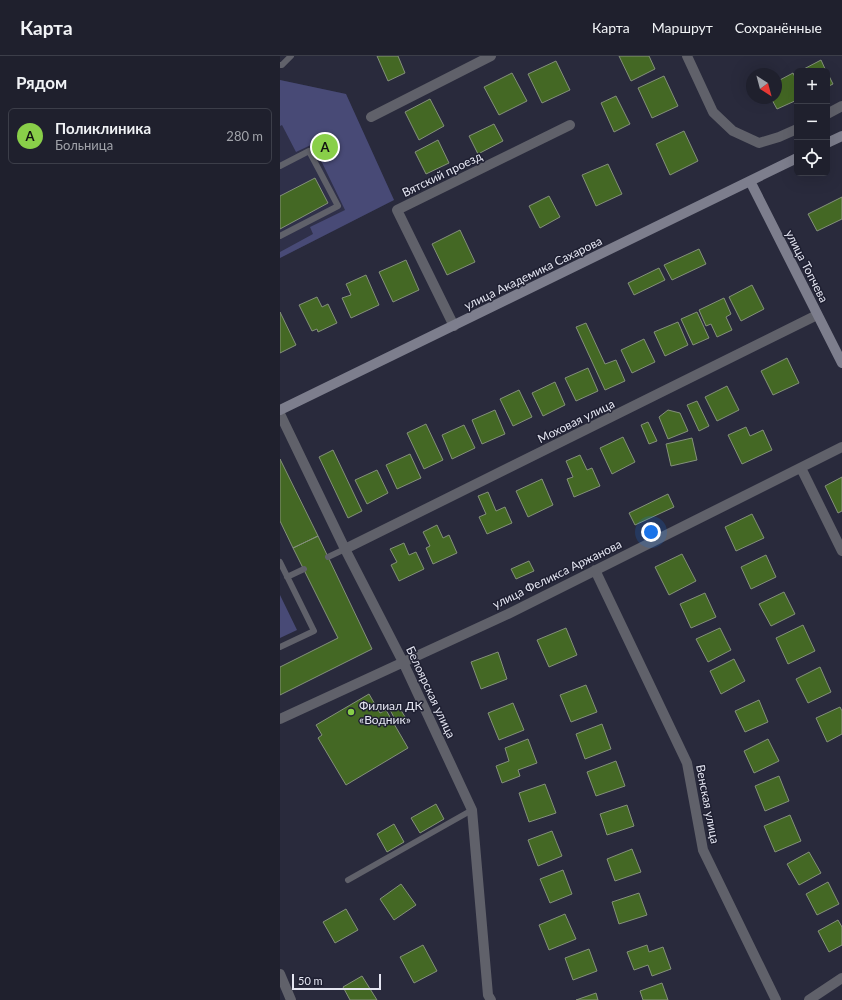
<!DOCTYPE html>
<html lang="ru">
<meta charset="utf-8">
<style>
:root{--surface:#1f202d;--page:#2c2d39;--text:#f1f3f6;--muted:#a1a3aa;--line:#3c3e49;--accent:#89cf49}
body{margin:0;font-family:Lato,sans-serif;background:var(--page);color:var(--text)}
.controls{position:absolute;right:12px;top:12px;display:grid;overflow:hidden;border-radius:6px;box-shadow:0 4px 16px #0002}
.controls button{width:36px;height:36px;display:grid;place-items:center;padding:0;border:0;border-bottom:1px solid var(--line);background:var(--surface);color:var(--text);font:20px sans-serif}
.compass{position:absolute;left:466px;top:12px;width:36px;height:36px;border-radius:50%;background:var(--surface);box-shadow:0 4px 16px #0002;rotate:144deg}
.scale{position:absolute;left:12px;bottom:10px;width:89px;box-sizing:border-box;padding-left:4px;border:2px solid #e4e5f1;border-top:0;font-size:11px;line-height:14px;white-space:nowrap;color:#e4e5f1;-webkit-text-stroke:3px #1f2032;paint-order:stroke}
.you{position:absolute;left:371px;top:476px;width:14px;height:14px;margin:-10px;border:3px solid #fff;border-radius:50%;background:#1a73e8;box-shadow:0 0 0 6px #1a73e833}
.badge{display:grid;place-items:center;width:26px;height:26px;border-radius:50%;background:var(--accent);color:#111;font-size:13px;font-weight:700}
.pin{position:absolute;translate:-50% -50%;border:2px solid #fff;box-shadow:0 1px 4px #0006}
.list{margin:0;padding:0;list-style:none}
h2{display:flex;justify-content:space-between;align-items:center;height:52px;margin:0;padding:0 16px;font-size:17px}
h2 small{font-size:13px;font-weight:400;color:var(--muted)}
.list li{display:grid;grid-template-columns:26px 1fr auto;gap:12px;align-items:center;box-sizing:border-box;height:56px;margin:0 8px 8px;padding:0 8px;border:1px solid var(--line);border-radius:6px}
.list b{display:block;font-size:15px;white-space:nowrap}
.list p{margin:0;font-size:13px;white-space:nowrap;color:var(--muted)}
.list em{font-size:13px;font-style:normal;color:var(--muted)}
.icon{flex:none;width:22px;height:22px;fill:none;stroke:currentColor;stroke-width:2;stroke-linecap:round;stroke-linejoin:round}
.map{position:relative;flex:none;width:562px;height:944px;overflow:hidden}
header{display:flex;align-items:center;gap:24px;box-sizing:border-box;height:56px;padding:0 20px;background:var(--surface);border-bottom:1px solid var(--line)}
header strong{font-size:19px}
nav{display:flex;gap:22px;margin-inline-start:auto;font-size:14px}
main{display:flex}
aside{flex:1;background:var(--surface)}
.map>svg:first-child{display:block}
.built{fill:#2f3049}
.green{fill:#484a76}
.building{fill:#446824;stroke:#84907b}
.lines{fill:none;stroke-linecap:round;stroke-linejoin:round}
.lane{stroke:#60616a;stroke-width:6}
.street{stroke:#60616a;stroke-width:10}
.secondary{stroke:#7d7e8d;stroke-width:10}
.poi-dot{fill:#89cf49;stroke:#1f2032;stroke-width:1.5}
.labels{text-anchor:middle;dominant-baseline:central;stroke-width:3;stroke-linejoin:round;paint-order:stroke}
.street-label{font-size:12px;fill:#e4e5f1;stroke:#1f2032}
.poi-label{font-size:12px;fill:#e4e5f1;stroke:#1f2032;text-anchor:start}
</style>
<header>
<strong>Карта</strong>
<nav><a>Карта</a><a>Маршрут</a><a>Сохранённые</a></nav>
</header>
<main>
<aside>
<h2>Рядом<small></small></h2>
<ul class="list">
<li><span class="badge">A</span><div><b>Поликлиника</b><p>Больница</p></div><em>280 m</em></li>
</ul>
</aside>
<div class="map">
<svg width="562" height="944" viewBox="0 0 562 944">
<rect width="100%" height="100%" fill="#292a3c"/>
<!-- built -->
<path class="built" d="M 0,24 L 66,38 L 114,144 L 0,202 Z"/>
<!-- green -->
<path class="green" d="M 0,24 L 66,38 L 114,144 L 0,202 L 0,196 L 33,178 L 30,171 L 65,154 L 33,88 L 16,96 L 2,69 L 0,70 Z
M 0,539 L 17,574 L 0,582 Z"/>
<!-- building -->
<path class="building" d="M 97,0 L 118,0 L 125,17 L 108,25 Z
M 339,0 L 369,0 L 375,13 L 351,25 Z
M 541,4 L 546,15 L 520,15 Z
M 276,5 L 290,34 L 262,47 L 248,18 Z
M 547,16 L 553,28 L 547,31 Z
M 232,17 L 247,45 L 219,59 L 204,31 Z
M 513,17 L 517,25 L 517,44 L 497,53 L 491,42 L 496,42 L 496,26 Z
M 384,20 L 398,50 L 372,62 L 358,32 Z
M 336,40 L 350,68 L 334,76 L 321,47 Z
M 150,43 L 164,70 L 139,84 L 125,56 Z
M 214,68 L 223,85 L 198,98 L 189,80 Z
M 404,75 L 418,105 L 390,119 L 376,88 Z
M 158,84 L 169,107 L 146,118 L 135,96 Z
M 328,108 L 342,138 L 316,150 L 302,119 Z
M 35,122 L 48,147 L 0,173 L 0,140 Z
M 269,140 L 280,161 L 260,172 L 249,150 Z
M 562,141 L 562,163 L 537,175 L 528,158 Z
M 180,174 L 195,206 L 167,219 L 152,188 Z
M 419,193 L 426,208 L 392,224 L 384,209 Z
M 126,204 L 139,234 L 113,246 L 99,216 Z
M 379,212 L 385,224 L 354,239 L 348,227 Z
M 86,219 L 99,249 L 71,262 L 62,242 L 71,239 L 66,228 Z
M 472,229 L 484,253 L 461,265 L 449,241 Z
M 37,241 L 42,251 L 48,248 L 57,267 L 38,276 L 37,273 L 32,275 L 19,249 Z
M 444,242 L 451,258 L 446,261 L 452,274 L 437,281 L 431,268 L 426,270 L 419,254 Z
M 0,256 L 16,289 L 0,297 Z
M 417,256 L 429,282 L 413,289 L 401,263 Z
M 398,266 L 408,289 L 385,300 L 374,276 Z
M 306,267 L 325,308 L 336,304 L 345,325 L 325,334 L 296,271 Z
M 364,283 L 375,306 L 352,317 L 341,294 Z
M 507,302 L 519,327 L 493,339 L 481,315 Z
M 308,312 L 318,335 L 296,345 L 285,322 Z
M 275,326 L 285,349 L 263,360 L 252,337 Z
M 447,330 L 459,354 L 437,365 L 425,341 Z
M 239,334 L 252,361 L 233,370 L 220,343 Z
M 417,345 L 429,370 L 419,375 L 407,349 Z
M 215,354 L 225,378 L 202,388 L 192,364 Z
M 388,354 L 400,357 L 408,375 L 388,383 L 379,361 Z
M 368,366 L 377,385 L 369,388 L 361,369 Z
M 146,368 L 163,404 L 144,413 L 127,377 Z
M 184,369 L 195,392 L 172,403 L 162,379 Z
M 466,371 L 470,380 L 483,374 L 492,394 L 462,408 L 448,379 Z
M 343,381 L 355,406 L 332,418 L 320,392 Z
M 412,382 L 417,404 L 391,410 L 386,388 Z
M 53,394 L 82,455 L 68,462 L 39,401 Z
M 130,398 L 141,422 L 117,433 L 106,409 Z
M 300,399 L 307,414 L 312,412 L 320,430 L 294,441 L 287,423 L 293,421 L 286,405 Z
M 0,403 L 38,480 L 13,492 L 0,465 Z
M 97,414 L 108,437 L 87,448 L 75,424 Z
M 562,421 L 562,455 L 558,457 L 545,430 Z
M 262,423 L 273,449 L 248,461 L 236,435 Z
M 208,436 L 216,455 L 225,451 L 232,467 L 207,478 L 199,461 L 206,458 L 198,440 Z
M 388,438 L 394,451 L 355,469 L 349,457 Z
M 472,458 L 484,482 L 456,495 L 445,471 Z
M 157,469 L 163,482 L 169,479 L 177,497 L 153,508 L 146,492 L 150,490 L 143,476 Z
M 38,480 L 92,593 L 0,639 L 0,611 L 58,582 L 13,492 Z
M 124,487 L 129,499 L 136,496 L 144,513 L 119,525 L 111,509 L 117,506 L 110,493 Z
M 402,498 L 416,525 L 389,539 L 375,511 Z
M 486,499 L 496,521 L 471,533 L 461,511 Z
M 249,505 L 254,515 L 236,523 L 231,513 Z
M 504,536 L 515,558 L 491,570 L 479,548 Z
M 425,537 L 436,561 L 411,572 L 400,548 Z
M 523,569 L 535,595 L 508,608 L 496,582 Z
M 286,572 L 297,599 L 269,611 L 257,584 Z
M 440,572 L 451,594 L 428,606 L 416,583 Z
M 218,596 L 227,623 L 201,633 L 191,606 Z
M 454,603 L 465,625 L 441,638 L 430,615 Z
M 540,611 L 551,636 L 528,647 L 516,623 Z
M 306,629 L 317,656 L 291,666 L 280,639 Z
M 89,638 L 100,657 L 106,654 L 128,692 L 66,729 L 38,682 L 42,679 L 36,669 Z
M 479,644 L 488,666 L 465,676 L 455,655 Z
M 233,647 L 244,674 L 219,684 L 208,657 Z
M 117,648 L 127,664 L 118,669 L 109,652 Z
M 560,651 L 562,655 L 562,678 L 547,686 L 536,662 Z
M 322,668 L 331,693 L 305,703 L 296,678 Z
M 248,683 L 257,707 L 238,714 L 240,720 L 222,727 L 216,710 L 229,705 L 225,692 Z
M 488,683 L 499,705 L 474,717 L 464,695 Z
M 336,705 L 345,730 L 316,740 L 307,716 Z
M 499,720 L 509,745 L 485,755 L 475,730 Z
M 265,728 L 276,757 L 249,766 L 239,737 Z
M 156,748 L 164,763 L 140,777 L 131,762 Z
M 347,749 L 354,770 L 327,779 L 320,758 Z
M 510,759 L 521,785 L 495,796 L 484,770 Z
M 114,768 L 124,786 L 107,796 L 97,778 Z
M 272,775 L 282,800 L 258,810 L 248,784 Z
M 352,793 L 361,816 L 335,825 L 327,803 Z
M 529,796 L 541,817 L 519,829 L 507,808 Z
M 283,814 L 292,838 L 270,847 L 260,823 Z
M 548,826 L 559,848 L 537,859 L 526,838 Z
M 121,828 L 136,849 L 114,864 L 100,843 Z
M 359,837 L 367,859 L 339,868 L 332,846 Z
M 66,853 L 78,874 L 55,887 L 43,866 Z
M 285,858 L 296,883 L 269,894 L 259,869 Z
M 558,864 L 562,871 L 562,889 L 549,896 L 538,875 Z
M 143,889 L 157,915 L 134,927 L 120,901 Z
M 367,889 L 369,896 L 383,891 L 391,913 L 372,920 L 368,909 L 354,914 L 347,896 Z
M 309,893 L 317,915 L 293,924 L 285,902 Z
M 82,920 L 97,944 L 70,944 L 63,931 Z
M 382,927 L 388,944 L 363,944 L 360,935 Z
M 316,937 L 318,944 L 296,944 Z"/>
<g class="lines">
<!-- lane -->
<path class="lane" d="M 0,9 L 2,9 L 11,0
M 0,110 L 29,95 L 58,150 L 0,180
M 48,501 L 65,493
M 0,506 L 34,575 L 0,591
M 7,521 L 24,513
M 68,824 L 192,754"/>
<!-- street -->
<path class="street" d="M 407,0 L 433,56 L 453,75 L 479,87 L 499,81 L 517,73
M 547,58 L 562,50
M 91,61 L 211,0
M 174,270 L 117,154 L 290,69
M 0,358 L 65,493 L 123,606 L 192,754 L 208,939 L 211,944
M 521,412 L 562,495
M 65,493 L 537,259
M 315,514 L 407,707 L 423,794 L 496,944
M 0,663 L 228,558 L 562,391
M 0,918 L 11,944
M 529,944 L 562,922"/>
<!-- secondary -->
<path class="secondary" d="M 547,87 L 562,80
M 470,125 L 562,307
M 0,354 L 517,102"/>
</g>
<!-- markers -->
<circle class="poi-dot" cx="71" cy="656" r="4"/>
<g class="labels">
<!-- street labels -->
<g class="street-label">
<text transform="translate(162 118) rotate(-26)">Вятский проезд</text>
<text transform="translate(527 210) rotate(63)">улица Топчева</text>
<text transform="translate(253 217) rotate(-26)">улица Академика Сахарова</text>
<text transform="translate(296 365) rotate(-26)">Моховая улица</text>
<text transform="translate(277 518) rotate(-26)">улица Феликса Аржанова</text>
<text transform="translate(151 636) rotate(65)">Белоярская улица</text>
<text transform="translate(428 748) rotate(79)">Венская улица</text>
</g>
<!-- poi labels -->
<g class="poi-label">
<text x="79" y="649">Филиал ДК<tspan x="79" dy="14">«Водник»</tspan></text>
</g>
</g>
</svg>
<div class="controls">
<button>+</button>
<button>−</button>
<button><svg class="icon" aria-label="locate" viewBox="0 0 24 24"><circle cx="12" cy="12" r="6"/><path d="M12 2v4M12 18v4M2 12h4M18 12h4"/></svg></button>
</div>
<svg class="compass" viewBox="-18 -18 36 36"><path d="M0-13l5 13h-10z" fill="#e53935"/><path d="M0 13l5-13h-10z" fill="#a1a3aa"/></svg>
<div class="scale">50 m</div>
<div class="you"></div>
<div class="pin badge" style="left:45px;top:91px">A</div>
</div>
</main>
